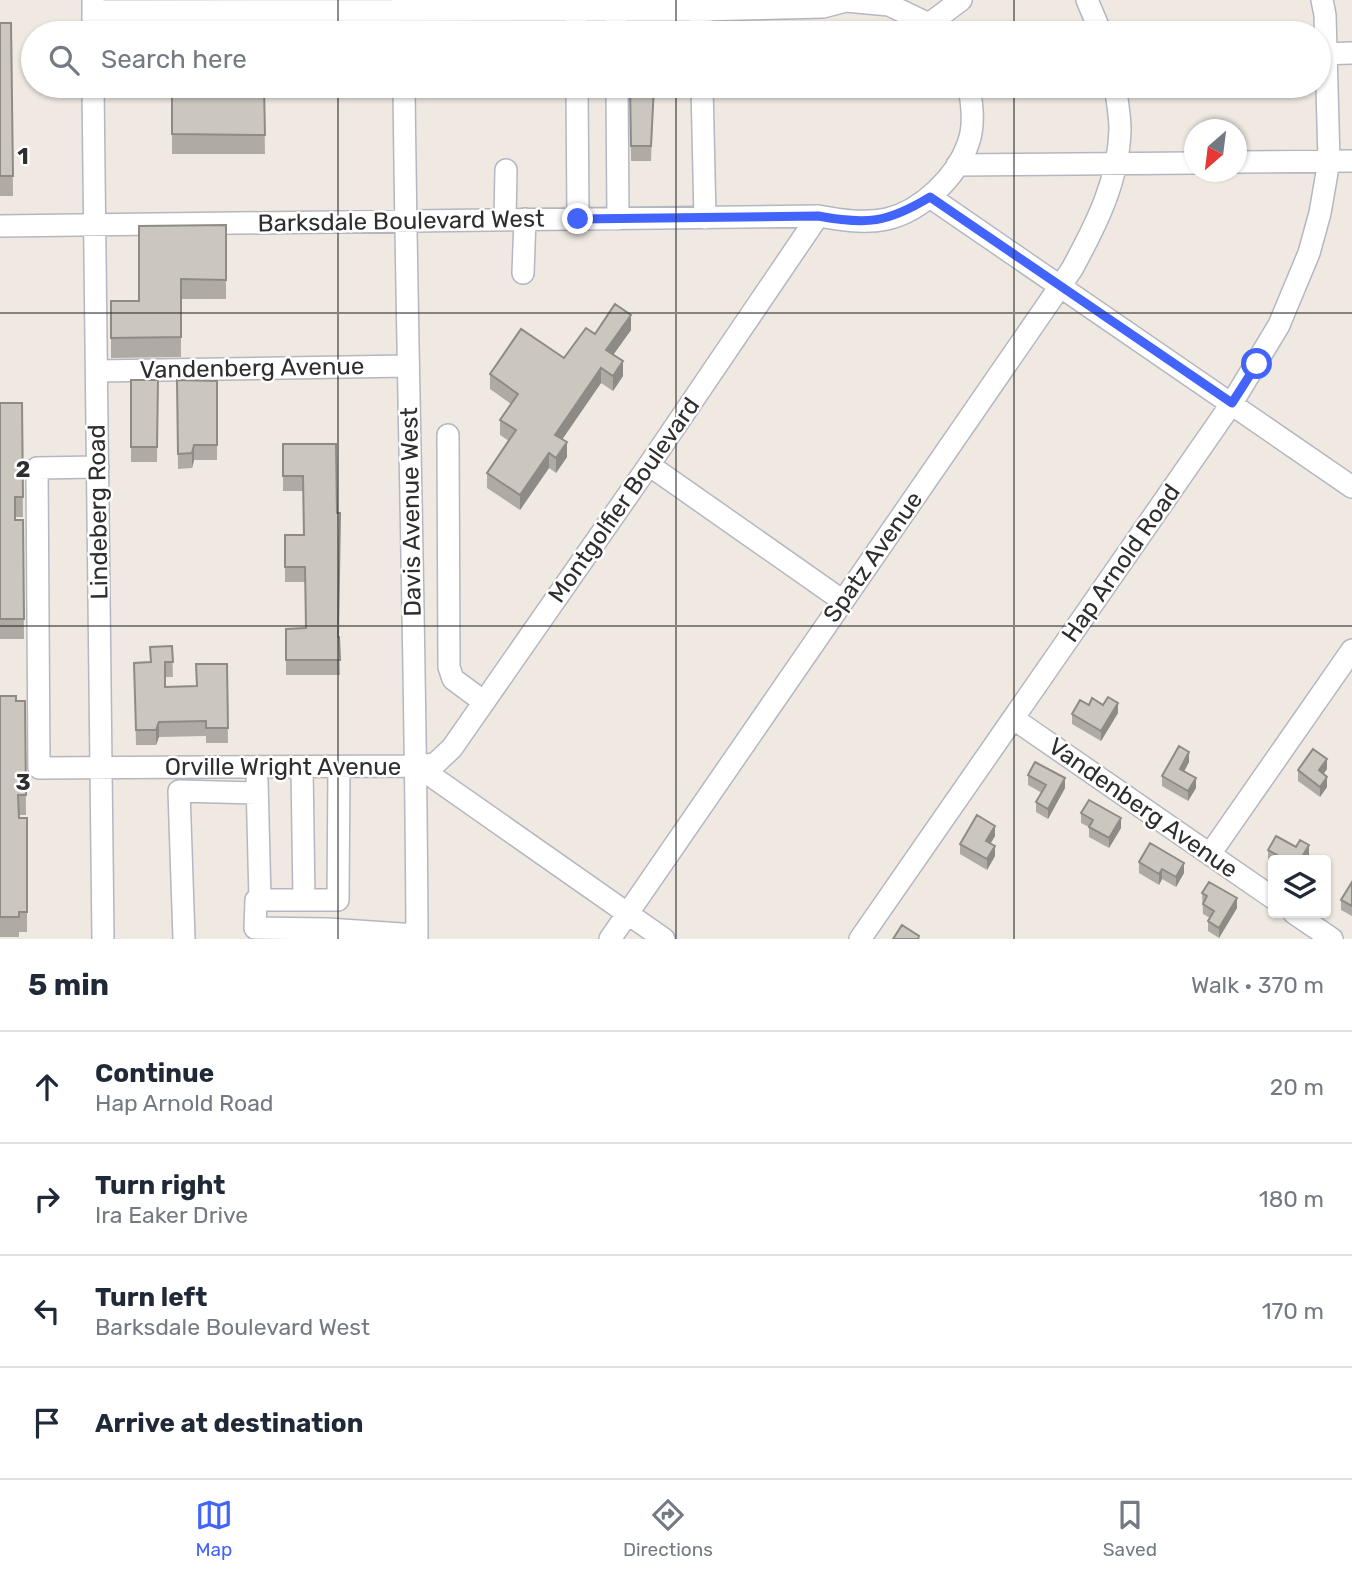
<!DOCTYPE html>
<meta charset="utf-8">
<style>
:root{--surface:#fff;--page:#f2f2f3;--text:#1f2937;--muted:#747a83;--line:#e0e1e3;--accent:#4264fb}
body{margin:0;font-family:Rubik,sans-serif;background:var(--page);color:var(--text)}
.controls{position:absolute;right:21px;bottom:21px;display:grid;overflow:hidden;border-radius:7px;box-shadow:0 2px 5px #0004}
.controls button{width:63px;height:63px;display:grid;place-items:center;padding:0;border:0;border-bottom:2px solid var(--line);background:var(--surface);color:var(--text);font:35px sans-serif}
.compass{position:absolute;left:1184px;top:119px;width:63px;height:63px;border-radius:50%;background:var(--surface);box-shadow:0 2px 5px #0004;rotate:208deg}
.stop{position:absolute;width:21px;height:21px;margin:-16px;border:5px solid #4264fb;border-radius:50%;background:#fff}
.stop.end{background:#4264fb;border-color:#fff;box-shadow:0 2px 7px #0008}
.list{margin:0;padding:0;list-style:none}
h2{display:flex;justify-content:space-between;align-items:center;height:91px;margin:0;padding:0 28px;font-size:30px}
h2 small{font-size:23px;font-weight:400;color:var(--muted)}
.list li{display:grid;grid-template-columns:46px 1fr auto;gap:21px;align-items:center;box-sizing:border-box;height:112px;padding:0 28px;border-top:2px solid var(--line)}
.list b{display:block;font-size:26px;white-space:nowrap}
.list p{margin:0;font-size:23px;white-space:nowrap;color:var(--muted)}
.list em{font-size:23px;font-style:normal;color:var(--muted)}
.icon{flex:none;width:38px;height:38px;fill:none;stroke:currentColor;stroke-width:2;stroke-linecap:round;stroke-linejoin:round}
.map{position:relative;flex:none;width:1352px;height:939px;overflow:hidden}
.search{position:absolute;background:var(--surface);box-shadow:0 2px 5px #0004;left:21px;right:21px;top:21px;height:77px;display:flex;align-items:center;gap:18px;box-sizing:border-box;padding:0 24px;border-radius:38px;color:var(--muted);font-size:26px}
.sheet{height:539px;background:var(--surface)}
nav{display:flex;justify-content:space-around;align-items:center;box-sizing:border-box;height:98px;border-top:2px solid var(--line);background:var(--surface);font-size:19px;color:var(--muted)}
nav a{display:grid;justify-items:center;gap:4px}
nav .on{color:var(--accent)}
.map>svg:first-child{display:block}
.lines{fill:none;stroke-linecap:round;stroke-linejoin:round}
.minor-casing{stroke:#b4b7c1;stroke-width:24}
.minor{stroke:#fff;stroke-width:21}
.wall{fill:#afaba4}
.shaded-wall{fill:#8e8b86}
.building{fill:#cbc7bf;stroke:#8e8b86;stroke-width:2}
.route{stroke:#4264fb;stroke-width:9}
.grid{fill:none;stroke:#2e2e2e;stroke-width:2;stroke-opacity:0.55}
.labels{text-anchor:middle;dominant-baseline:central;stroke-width:5;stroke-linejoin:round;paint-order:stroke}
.street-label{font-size:24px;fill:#2e2e2e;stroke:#fff}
.grid-label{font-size:23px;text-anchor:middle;font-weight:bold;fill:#2e2e2e;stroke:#fff;stroke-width:5;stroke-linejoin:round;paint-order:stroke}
</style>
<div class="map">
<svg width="1352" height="939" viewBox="0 0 1352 939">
<rect width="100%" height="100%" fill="#efe9e1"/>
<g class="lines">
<!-- minor casing -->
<g class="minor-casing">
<path id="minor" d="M 93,0 L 93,33
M 403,0 L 403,33
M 1087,0 L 1101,33
M 701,10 L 701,33
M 93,11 L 701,10 L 823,7 L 846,1 L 889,5 L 929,24 L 937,33
M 616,11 L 616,33
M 576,12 L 576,33
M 929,24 L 961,0
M 1319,54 L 1352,53
M 93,86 L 103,939
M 404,86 C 407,370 416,655 417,939
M 577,86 L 578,219
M 617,86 L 618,219
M 702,86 L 705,218
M 1236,162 L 1352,161
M 957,165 L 1194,163
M 930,197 L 1352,487
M 505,219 L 506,170
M 0,226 L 818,216 C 841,220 864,224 887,219 C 921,211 956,178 968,144 C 975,125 972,105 969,86
M 523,273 L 525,219
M 97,371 L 407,366
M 448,435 L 449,667 L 453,679 L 484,702
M 649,465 L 843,601
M 98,467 L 37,468 L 39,768 L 417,766 L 664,939
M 1014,719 L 1273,898
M 417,766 L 435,764 L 452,748 L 649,465 L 818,216
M 302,767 L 304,900
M 339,767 L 338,900 L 256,900 L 255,928 L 327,929 L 417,935
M 257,780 L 260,900
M 1210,854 L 1352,650
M 1294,913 L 1332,939
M 184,939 L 179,791 L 257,793
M 610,939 L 1072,269 C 1096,225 1119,180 1120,129 C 1120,115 1117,100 1115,86
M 860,939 L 1232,403 L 1279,325 L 1309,253 L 1320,213 L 1329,161 L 1325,15 L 1322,0"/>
</g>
<!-- minor -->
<use href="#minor" class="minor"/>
</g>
<!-- wall -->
<path class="wall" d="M 0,23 L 11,23 L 13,196 L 0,196 Z
M 172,86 L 264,86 L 265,154 L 172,154 Z
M 630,86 L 654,86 L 651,161 L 631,161 Z
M 226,225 L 226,299 L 181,299 L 181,357 L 111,358 L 111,301 L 139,301 Z
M 631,330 L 613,355 L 623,376 L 613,391 L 601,383 L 562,439 L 567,457 L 556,473 L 549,468 L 520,510 L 487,488 L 487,473 L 509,441 L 500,435 L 500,420 L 511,404 L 490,389 L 490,374 L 564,358 L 595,334 Z
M 131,380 L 158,380 L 157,462 L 131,462 Z
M 177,380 L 217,381 L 217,460 L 194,460 L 192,468 L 178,469 Z
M 0,403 L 22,403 L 23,517 L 15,517 L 15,520 L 23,520 L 24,639 L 0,639 Z
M 283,444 L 336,444 L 338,637 L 339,637 L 340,675 L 286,675 L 286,629 L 306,628 L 305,582 L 285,582 L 285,535 L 303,535 L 303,491 L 283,491 Z
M 172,646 L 173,677 L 165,677 L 165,687 L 197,686 L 227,664 L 228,743 L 206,743 L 206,736 L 159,737 L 156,745 L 136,745 L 134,663 L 150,662 Z
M 0,696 L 16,701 L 25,701 L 26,815 L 19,815 L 19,818 L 27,818 L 27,932 L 19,932 L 19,937 L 0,937 Z
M 1089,705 L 1118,713 L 1101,741 L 1072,724 L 1072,714 Z
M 1189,762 L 1184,771 L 1196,788 L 1188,801 L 1162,786 L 1162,776 Z
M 1327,769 L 1323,774 L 1327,787 L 1320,797 L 1298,781 L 1298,770 Z
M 1028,775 L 1065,788 L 1048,819 L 1036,812 L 1036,802 L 1042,793 L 1028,785 Z
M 1081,813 L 1121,828 L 1109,848 L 1089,837 L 1089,827 L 1081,823 Z
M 995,836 L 990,844 L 995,856 L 987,870 L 960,854 L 960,844 Z
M 1268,850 L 1309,855 L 1306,860 L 1273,860 L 1273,863 L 1268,860 Z
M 1139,862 L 1184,873 L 1176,887 L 1162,879 L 1159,885 L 1139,873 Z
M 1352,882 L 1352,916 L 1341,910 L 1341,900 Z
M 1202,893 L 1237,908 L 1219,938 L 1208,931 L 1208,921 L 1210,918 L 1203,914 Z"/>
<!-- shaded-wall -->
<path class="shaded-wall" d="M 631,315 L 631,330 L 606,365 L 606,350 Z
M 623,361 L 623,376 L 613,391 L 613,376 Z
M 601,368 L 601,383 L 555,450 L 555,435 Z
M 567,442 L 567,457 L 556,473 L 556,458 Z
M 194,445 L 194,460 L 192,468 L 192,453 Z
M 549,453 L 549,468 L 520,510 L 520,495 Z
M 1118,703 L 1118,713 L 1101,741 L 1101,731 Z
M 159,722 L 159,737 L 156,745 L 156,730 Z
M 1189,752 L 1189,762 L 1180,779 L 1180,769 Z
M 1327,759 L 1327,769 L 1319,780 L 1319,770 Z
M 1327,777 L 1327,787 L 1320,797 L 1320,787 Z
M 1065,778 L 1065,788 L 1048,819 L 1048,809 Z
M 1196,778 L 1196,788 L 1188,801 L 1188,791 Z
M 1121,818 L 1121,828 L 1109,848 L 1109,838 Z
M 995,826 L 995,836 L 986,851 L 986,841 Z
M 1309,845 L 1309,855 L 1306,860 L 1300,860 Z
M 995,846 L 995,856 L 987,870 L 987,859 Z
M 1184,863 L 1184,873 L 1176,887 L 1176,877 Z
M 1162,869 L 1162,879 L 1159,885 L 1159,874 Z
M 1237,898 L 1237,908 L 1219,938 L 1219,928 Z"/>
<!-- building -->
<path class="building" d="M 0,23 L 11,23 L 13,176 L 0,176 Z
M 172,86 L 264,86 L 265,135 L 172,134 Z
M 630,86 L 654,86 L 651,146 L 631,146 Z
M 226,225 L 226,280 L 181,279 L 181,337 L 111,338 L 111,301 L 139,301 L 139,226 Z
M 615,304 L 631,315 L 606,350 L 623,361 L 613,376 L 601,368 L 555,435 L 567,442 L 556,458 L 549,453 L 520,495 L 487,473 L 516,430 L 500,420 L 518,394 L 490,374 L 521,329 L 564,358 L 586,328 L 595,334 Z
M 131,380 L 158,380 L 157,447 L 131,447 Z
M 177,380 L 217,381 L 217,445 L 194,445 L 192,453 L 178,454 Z
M 0,403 L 22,403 L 23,497 L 15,497 L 15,520 L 23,520 L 24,619 L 0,619 Z
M 283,444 L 336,444 L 337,513 L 340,513 L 338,637 L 339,637 L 340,660 L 286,660 L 286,629 L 306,628 L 305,567 L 285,567 L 285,535 L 304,535 L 303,476 L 283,476 Z
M 172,646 L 173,662 L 165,662 L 165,687 L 197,686 L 196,664 L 227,664 L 228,728 L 206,728 L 206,721 L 159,722 L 156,730 L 136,730 L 134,663 L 151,662 L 150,647 Z
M 0,696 L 16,696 L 16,701 L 25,701 L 26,795 L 18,795 L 19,818 L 27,818 L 27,912 L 19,912 L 19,917 L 0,917 Z
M 1108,697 L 1118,703 L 1101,731 L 1072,714 L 1080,700 L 1089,705 L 1092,698 L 1103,705 Z
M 1179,746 L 1189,752 L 1180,769 L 1196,778 L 1188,791 L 1162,776 Z
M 1313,749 L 1327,759 L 1319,770 L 1327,777 L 1320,787 L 1298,770 Z
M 1035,762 L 1065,778 L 1048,809 L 1036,802 L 1046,785 L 1028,775 Z
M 1089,800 L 1121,818 L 1109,838 L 1089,827 L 1093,820 L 1081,813 Z
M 977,815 L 995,826 L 986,841 L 995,846 L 987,859 L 960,844 Z
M 1276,836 L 1296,847 L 1300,840 L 1309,845 L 1300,860 L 1286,860 L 1268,850 Z
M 1150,843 L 1184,863 L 1176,877 L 1162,869 L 1159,874 L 1139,862 Z
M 1209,882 L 1237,898 L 1219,928 L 1208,921 L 1214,911 L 1203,904 L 1207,896 L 1202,893 Z
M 1352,882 L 1352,906 L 1341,900 Z
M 902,925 L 919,936 L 918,939 L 893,939 Z"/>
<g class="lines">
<!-- route -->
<path class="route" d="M 578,219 L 818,216 C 867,225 887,223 930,197 L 1232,403 L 1257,364"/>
</g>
<!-- grid -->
<path class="grid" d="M 338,0 L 338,33M 676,0 L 676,33M 1014,0 L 1014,33M 338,86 L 338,939M 676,86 L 676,939M 1014,86 L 1014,939M 0,313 L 1352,313M 0,626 L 1352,626"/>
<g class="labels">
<!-- street labels -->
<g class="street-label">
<text transform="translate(401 221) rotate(-1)">Barksdale Boulevard West</text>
<text transform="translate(252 368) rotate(-1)">Vandenberg Avenue</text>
<text transform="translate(624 500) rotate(-55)">Montgolfier Boulevard</text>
<text transform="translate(98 512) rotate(-91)">Lindeberg Road</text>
<text transform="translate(411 512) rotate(-91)">Davis Avenue West</text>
<text transform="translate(873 557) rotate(-55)">Spatz Avenue</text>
<text transform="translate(1121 563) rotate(-55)">Hap Arnold Road</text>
<text x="283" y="767">Orville Wright Avenue</text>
<text transform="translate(1143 808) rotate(35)">Vandenberg Avenue</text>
</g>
</g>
<g class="grid-label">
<text x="23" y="164">1</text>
<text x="23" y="477">2</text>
<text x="23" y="790">3</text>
</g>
</svg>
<div class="controls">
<button><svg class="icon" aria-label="layers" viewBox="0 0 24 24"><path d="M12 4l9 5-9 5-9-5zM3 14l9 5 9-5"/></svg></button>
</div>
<svg class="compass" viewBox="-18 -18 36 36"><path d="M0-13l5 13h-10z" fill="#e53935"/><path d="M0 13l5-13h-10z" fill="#747a83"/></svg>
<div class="stop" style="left:1257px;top:364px"></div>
<div class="stop end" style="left:578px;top:219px"></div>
<div class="search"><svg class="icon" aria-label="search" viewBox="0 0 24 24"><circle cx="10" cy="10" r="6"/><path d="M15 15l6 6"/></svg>Search here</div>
</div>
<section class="sheet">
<h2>5 min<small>Walk · 370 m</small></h2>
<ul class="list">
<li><svg class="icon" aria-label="ahead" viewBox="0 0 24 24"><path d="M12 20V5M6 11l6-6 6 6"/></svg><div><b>Continue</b><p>Hap Arnold Road</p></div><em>20 m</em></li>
<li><svg class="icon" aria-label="right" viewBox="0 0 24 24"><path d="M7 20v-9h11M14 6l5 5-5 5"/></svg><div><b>Turn right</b><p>Ira Eaker Drive</p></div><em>180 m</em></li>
<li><svg class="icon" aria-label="left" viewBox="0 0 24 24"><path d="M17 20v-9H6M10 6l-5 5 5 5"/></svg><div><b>Turn left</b><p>Barksdale Boulevard West</p></div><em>170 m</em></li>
<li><svg class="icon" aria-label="arrive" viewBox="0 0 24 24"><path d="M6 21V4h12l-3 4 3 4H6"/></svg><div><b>Arrive at destination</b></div></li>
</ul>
</section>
<nav>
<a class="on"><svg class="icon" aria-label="map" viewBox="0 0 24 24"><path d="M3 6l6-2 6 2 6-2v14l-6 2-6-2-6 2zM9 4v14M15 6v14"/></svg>Map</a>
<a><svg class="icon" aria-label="directions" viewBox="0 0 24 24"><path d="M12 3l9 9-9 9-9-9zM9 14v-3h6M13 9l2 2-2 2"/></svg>Directions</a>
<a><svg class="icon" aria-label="saved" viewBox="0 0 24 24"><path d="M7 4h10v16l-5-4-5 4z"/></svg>Saved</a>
</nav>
